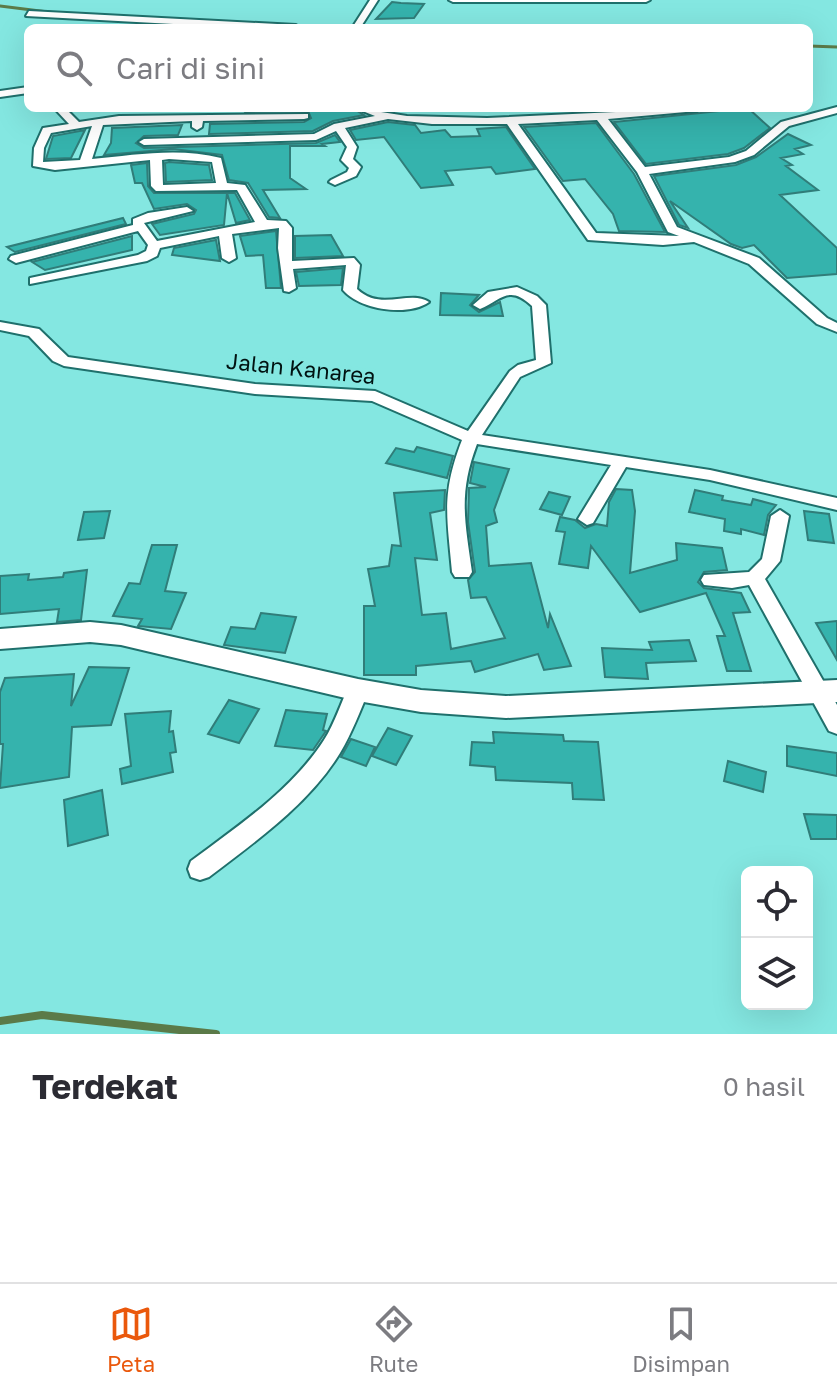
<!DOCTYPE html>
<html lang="id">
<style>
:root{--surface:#fff;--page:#f7f7f7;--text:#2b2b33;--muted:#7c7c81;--line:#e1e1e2;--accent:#ea580c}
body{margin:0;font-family:"Golos Text",sans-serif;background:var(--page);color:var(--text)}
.controls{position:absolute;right:24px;bottom:24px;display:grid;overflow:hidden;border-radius:12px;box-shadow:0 8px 32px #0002}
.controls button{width:72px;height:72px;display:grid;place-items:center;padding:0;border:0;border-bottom:2px solid var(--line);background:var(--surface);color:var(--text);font:40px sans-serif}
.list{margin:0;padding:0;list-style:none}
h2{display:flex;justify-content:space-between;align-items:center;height:104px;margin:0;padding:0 32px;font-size:34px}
h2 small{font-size:26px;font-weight:400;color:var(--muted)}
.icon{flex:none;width:44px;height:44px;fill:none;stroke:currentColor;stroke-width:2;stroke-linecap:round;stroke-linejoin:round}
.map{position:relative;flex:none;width:837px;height:1034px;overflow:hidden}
.search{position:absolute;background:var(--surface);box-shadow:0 8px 32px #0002;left:24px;right:24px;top:24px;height:88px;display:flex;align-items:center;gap:20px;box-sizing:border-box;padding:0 28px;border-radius:12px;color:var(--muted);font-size:30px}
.sheet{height:248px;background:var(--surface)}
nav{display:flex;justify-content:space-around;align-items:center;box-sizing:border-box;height:112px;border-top:2px solid var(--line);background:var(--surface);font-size:22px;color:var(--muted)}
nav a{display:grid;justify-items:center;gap:4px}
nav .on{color:var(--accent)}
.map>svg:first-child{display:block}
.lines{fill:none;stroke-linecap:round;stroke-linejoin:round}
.stream-far1{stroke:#5b7a48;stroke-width:3}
.stream{stroke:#5b7a48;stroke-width:8}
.building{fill:#35b3ad;stroke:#307d79;stroke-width:2}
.street-casing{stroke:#1f706c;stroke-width:4}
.secondary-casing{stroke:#1f706c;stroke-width:4}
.street{fill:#fff;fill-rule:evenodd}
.secondary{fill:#fff;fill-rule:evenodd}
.labels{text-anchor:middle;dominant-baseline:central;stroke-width:8;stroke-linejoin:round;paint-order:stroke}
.street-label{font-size:22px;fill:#001211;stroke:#84e7e1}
</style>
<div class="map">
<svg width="837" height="1034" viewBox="0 0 837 1034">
<rect width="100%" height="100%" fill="#84e7e1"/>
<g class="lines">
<!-- stream-far1 -->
<path class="stream-far1" d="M 0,6 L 56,13
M 291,26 L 331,28
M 809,46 L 837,47"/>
<!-- stream -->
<path class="stream" d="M 0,1021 L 42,1015 L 216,1034"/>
</g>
<!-- building -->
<path class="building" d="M 392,2 L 401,3 L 424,4 L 414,18 L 376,19 Z
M 250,108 L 273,108 L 273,110 L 352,108 L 364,115 L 333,121 L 313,131 L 209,134 L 210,124 L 304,122 L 311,118 L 308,111 L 246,112 Z
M 748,108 L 770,128 L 744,148 L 728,154 L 646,164 L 614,122 Z
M 388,122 L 415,125 L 421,133 L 445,130 L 451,137 L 480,136 L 477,129 L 506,127 L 535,169 L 496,174 L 491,167 L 445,171 L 453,185 L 421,188 L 384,137 L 356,140 L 350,130 Z
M 596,123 L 634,174 L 665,232 L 619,231 L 613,214 L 585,179 L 563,181 L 524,127 Z
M 182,125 L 178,135 L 144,136 L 136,143 L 144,148 L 316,143 L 335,135 L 340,142 L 322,144 L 325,146 L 290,146 L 290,178 L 306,189 L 263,190 L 280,218 L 269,217 L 248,183 L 229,180 L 222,155 L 173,149 L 104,155 L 111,143 L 112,128 Z
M 85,130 L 71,158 L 46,159 L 53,136 Z
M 788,134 L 811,145 L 795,149 L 803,154 L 781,158 L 792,165 L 786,166 L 818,190 L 780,195 L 837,248 L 837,274 L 787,278 L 754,245 L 742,248 L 731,244 L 670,201 L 688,228 L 679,225 L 654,176 L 736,165 L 756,157 Z
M 169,162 L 209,165 L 212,180 L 166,182 L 165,163 Z
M 147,163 L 148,186 L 154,193 L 235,193 L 250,220 L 236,223 L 227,193 L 224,225 L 160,235 L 152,224 L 194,214 L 196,210 L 187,204 L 154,209 L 142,183 L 135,183 L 131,165 Z
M 123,218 L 126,224 L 15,252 L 7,247 Z
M 276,231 L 281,288 L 266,288 L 263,255 L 246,256 L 240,236 Z
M 331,235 L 343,256 L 295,258 L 295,236 Z
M 132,236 L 132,250 L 45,270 L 32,262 Z
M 216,240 L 220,261 L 172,255 L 174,248 Z
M 343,268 L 341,285 L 299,286 L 296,272 Z
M 441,293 L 479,295 L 470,305 L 479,312 L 500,302 L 503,316 L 440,315 Z
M 417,447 L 453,456 L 447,478 L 386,463 L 396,448 L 414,452 Z
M 474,462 L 509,469 L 494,510 L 497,522 L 486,526 L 489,566 L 531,563 L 548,628 L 550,614 L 571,666 L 544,670 L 538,654 L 475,672 L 471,661 L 416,666 L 416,675 L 364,675 L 364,606 L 375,606 L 368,569 L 389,566 L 392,545 L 401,546 L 394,493 L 445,490 L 444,510 L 430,513 L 437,560 L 415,558 L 422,615 L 446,613 L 451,649 L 505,638 L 486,597 L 471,598 L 468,580 L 475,572 L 468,522 L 469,488 L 486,487 L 470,483 Z
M 616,489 L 632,490 L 635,511 L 630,573 L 677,560 L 676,543 L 722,548 L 727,570 L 704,572 L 698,582 L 704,588 L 741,593 L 750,612 L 733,613 L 751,671 L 727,671 L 717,636 L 725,636 L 706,593 L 640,612 L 591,546 L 588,568 L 559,564 L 565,532 L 556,531 L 560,517 L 575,520 L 585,528 L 596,524 L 607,526 L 609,502 Z
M 695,490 L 723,496 L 722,500 L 751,505 L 753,499 L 776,505 L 768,515 L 764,535 L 741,529 L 741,534 L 724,531 L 725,519 L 689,512 Z
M 549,492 L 570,497 L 562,515 L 540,509 Z
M 110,511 L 104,538 L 78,540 L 84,512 Z
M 804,511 L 829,514 L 834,543 L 808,540 Z
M 152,545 L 177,545 L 165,591 L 186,593 L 171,629 L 138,626 L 142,619 L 113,616 L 129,583 L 140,584 Z
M 87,570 L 81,620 L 57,622 L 59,609 L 0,614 L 0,576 L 29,574 L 28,580 L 63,577 L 64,573 Z
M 261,613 L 296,617 L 285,653 L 224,645 L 231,627 L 255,629 Z
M 837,621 L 837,660 L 816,623 Z
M 689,640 L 696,661 L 646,663 L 648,679 L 605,677 L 602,648 L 652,650 L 649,642 Z
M 89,667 L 129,668 L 111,725 L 72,727 L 69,777 L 0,788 L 3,744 L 0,744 L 0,692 L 5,678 L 74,674 L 71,706 Z
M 229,700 L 259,709 L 239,743 L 208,734 Z
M 286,710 L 327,714 L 323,730 L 326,731 L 313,750 L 275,746 Z
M 171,711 L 169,732 L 173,731 L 176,752 L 170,753 L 173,772 L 122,784 L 120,769 L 131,766 L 125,714 Z
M 388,728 L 412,736 L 396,765 L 372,756 Z
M 493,732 L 563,735 L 564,741 L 598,742 L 604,800 L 573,799 L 572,783 L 496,780 L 495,767 L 470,765 L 472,742 L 494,743 Z
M 351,739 L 375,747 L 366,766 L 341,757 Z
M 787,746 L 837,753 L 837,776 L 787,766 Z
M 728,761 L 766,772 L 763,792 L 724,781 Z
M 102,790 L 108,835 L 68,846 L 64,800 Z
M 804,814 L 837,815 L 837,839 L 811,839 Z"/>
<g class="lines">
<!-- street casing -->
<g class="street-casing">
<path id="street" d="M 370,0 L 378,0 L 360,28 L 352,28 Z
M 449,0 L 650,0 L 646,2 L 453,2 Z
M 29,11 L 296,25 L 300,28 L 247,28 L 26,16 Z
M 28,87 L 28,93 L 0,97 L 0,91 Z
M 837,107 L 837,113 L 789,126 L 754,155 L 735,162 L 649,174 L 677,227 L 759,258 L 827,318 L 837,323 L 837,332 L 817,324 L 749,264 L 694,242 L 663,245 L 588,240 L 507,124 L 432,124 L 388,119 L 345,128 L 357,147 L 353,159 L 361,167 L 356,176 L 335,185 L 329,182 L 331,180 L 347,172 L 349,168 L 341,160 L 347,147 L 336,131 L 316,140 L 144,145 L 139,142 L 144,139 L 314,134 L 334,124 L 375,116 L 355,108 L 407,116 L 487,118 L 702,108 L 697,111 L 608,119 L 645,167 L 729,157 L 746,151 L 781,122 ZM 597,120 L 637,172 L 668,232 L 679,236 L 596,233 L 518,124 Z
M 54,108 L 65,108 L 79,122 L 119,116 L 308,114 L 308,118 L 304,119 L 203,121 L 202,127 L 197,130 L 192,127 L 192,121 L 103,125 L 92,159 C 134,155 179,147 221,158 L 227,183 L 245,185 L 267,220 L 286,221 L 292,228 L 292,261 L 354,258 L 360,265 L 357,289 C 381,312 410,289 429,302 C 408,317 360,310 343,290 L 346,265 L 293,269 L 296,288 L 289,292 L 284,291 L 278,248 L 279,228 L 232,234 L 236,258 L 229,262 L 222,258 L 219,236 L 160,248 L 157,256 L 147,261 L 30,284 L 30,278 L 138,255 L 146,251 L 148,245 L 138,231 L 16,263 L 9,259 L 11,256 L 133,225 L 133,219 L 148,213 L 187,207 L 193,211 L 144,223 L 157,241 L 255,222 L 237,190 L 156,191 L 151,186 L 150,160 L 55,170 L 33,166 L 34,148 L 43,128 L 69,124 ZM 92,126 L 80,160 L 43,162 L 44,148 L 51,133 ZM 169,159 L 212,162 L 216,183 L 163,185 L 162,160 Z
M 517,287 L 537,296 L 546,305 L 551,363 L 520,377 L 482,435 L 710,470 L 837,498 L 837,510 L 710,480 L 626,467 L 593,523 L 587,525 L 578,519 L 611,465 L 477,444 C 458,494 465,521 472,572 L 469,577 L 455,577 L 452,572 C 447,516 441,494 462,440 L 372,401 L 255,394 L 64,366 L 53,361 L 29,336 L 0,330 L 0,322 L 39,329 L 68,357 L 255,384 L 375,391 L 468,431 L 510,371 L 518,365 L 536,360 L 532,306 C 509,284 501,300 480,309 L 473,305 L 488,292 Z
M 780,510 L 789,516 L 780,561 L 765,579 L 837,705 L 837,734 L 829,731 L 749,585 L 732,588 L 704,585 L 701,580 L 704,575 L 749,572 L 762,559 L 771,516 Z
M 358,682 L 366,684 L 369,690 C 360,711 352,733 340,753 C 309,804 256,841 209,877 L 200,880 L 191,877 L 188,869 L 191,861 C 238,826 292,790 324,740 C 335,723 341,702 350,684 Z"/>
</g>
<!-- secondary casing -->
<g class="secondary-casing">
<path id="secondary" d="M 90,622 L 121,625 L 358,679 L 421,690 L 506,696 L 837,680 L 837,702 L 506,718 L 421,712 L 358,701 L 121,645 L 90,642 L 0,649 L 0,629 Z"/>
</g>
<!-- street -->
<use href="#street" class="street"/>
<!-- secondary -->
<use href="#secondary" class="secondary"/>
</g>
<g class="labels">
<!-- street labels -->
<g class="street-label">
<text transform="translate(301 368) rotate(6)">Jalan Kanarea</text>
</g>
</g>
</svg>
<div class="controls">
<button><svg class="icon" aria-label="locate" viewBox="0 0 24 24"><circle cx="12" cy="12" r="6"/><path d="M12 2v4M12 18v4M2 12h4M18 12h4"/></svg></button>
<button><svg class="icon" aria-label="layers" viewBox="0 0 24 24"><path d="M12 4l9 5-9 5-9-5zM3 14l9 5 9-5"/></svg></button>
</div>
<div class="search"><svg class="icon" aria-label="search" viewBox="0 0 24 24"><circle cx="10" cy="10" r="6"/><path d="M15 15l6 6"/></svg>Cari di sini</div>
</div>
<section class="sheet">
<h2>Terdekat<small>0 hasil</small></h2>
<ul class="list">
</ul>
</section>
<nav>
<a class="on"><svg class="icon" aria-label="map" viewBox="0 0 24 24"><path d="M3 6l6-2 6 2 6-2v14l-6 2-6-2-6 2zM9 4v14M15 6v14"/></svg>Peta</a>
<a><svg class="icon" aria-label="directions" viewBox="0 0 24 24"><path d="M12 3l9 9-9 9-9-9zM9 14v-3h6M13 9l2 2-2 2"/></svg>Rute</a>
<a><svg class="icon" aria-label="saved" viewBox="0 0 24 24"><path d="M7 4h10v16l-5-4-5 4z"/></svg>Disimpan</a>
</nav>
